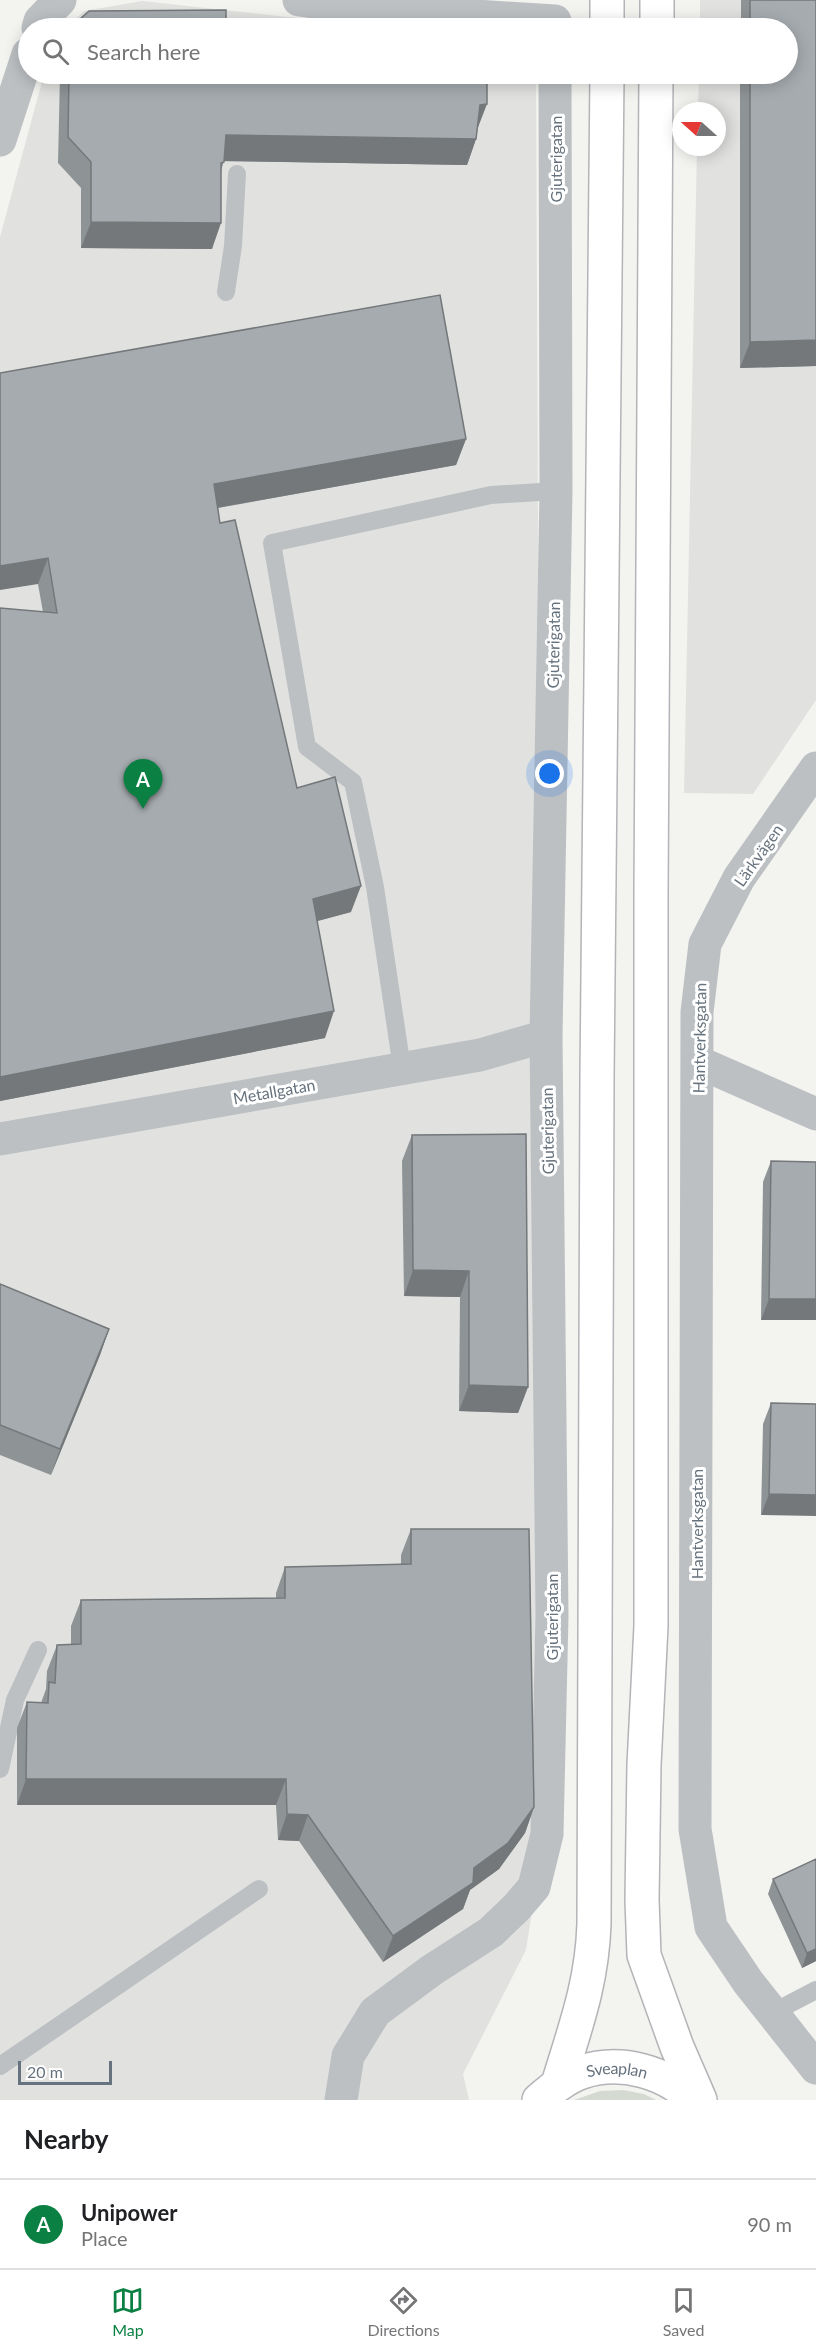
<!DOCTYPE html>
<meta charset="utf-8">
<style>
:root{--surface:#fff;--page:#f2f2f2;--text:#202124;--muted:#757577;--line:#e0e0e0;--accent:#0b8043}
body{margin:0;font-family:Lato,sans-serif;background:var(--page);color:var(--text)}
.compass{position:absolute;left:672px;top:102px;width:54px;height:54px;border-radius:50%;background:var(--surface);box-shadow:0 3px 15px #0003;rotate:291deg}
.scale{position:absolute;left:18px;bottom:15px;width:94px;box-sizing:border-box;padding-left:6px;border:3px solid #66727d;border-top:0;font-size:16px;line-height:21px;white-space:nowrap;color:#66727d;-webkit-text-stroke:4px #fff;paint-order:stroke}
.you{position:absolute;left:550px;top:774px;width:21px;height:21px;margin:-15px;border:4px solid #fff;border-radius:50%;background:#1a73e8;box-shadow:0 0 0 9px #1a73e833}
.badge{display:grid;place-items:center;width:39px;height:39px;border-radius:50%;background:var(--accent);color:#fff;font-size:20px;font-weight:700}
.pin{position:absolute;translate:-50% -50px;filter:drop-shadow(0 2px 3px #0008)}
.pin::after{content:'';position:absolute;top:32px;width:21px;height:18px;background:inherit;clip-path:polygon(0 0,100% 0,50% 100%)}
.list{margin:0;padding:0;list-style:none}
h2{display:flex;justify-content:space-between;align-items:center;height:78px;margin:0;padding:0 24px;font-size:26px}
h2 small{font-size:20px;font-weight:400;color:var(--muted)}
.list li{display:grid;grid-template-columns:39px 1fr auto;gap:18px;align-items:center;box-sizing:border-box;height:90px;padding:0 24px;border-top:2px solid var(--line)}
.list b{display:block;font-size:22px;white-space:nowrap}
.list p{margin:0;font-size:20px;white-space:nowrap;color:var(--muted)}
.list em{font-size:20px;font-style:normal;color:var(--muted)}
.icon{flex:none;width:33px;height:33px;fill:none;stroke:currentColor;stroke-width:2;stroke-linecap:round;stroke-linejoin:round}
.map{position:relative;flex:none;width:816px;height:2100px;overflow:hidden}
.search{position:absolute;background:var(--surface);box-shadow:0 3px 15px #0003;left:18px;right:18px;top:18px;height:66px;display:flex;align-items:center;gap:15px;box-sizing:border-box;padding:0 21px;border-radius:33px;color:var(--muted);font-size:22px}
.sheet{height:168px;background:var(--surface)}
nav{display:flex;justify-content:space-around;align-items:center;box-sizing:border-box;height:84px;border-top:2px solid var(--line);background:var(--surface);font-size:16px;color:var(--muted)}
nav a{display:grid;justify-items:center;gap:3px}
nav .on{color:var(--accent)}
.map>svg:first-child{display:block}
.built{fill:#e1e2e0}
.green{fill:#d4d9d1}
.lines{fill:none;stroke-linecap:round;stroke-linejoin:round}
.trunk-casing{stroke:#b2b4b7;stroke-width:36}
.service{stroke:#bdc0c3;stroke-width:18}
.minor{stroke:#bdc0c3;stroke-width:33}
.trunk{stroke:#fff;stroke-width:33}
.wall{fill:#8e9396}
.shaded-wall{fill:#74787a}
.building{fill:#a5abaf;stroke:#74787a;stroke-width:1.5}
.labels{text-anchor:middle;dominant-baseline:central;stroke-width:6;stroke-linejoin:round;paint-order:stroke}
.street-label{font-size:16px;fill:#66727d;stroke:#fff}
</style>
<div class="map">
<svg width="816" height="2100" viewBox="0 0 816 2100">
<rect width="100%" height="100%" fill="#f3f3f0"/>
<!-- built -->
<path class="built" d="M 700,0 L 816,0 L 816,700 L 753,794 L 684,793 L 697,147 L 717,147 L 717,111 L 698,111 L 699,74 L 788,74 L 788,28 L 700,28 Z
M 142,1 L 387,28 L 67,28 L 84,11 Z
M 44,74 L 536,74 L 544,1836 L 526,1950 L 463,2074 L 469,2100 L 0,2100 L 0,237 Z"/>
<!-- green -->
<path class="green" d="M 623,2090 L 644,2094 L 656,2100 L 574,2100 L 600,2091 Z"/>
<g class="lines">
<!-- trunk casing -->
<g class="trunk-casing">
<g id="trunk">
<path d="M 607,28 L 607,0"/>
<path d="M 657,28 L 657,0"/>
<path d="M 656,74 L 651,893 L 651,1626 L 644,1765 L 642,1900 L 644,1955 L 677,2047 L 700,2100"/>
<path d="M 558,2084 C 575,2028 592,1984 594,1924 L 597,1077 L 607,74"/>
<path id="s1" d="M 539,2100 C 552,2089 565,2078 582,2072 C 621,2059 666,2072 694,2100"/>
</g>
</g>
<!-- service -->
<path class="service" d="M 226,292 L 233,246 L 237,174
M 402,1068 L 375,887 L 353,782 L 307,747 L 272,543 L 491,495 L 556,491
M 0,1769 L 15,1700 L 38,1650
M 772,2013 L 816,1990
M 0,2066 L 259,1889"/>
<!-- minor -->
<path class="minor" d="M 299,0 L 364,9 L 555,21 L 555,28
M 38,28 L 40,21 L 60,0
M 0,140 L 28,54
M 816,768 L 739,878 L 705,944 L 697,1012 L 695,1829 L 711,1927 L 748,1982 L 816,2068
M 698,1062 L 816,1114
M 0,1139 L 480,1055 L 546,1036
M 341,2100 L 348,2056 L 375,2012 L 432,1970 L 491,1932 L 516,1908 L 534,1887 L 547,1834 L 552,1616 L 546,1036 L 556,491 L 555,74"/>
<!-- trunk -->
<use href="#trunk" class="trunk"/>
</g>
<!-- wall -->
<path class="wall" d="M 741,0 L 816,0 L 816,366 L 740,368 L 740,74 L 788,74 L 788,28 L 741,28 Z
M 60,74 L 487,74 L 476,139 L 467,165 L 224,161 L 221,171 L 212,249 L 81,248 L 81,188 L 58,163 Z
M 0,373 L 466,439 L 456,465 L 218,508 L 220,523 L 297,788 L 351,912 L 317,921 L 325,1038 L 0,1101 L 0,608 L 43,612 Z
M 412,1135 L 528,1387 L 518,1413 L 459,1411 L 460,1297 L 404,1296 L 402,1161 Z
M 771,1161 L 816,1320 L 761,1320 L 763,1182 Z
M 0,1284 L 109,1329 L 100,1355 L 51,1475 L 0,1455 Z
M 771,1403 L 816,1404 L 761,1515 L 763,1424 Z
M 411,1529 L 534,1807 L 525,1833 L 499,1869 L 470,1890 L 463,1909 L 383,1962 L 299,1841 L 278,1840 L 276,1805 L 17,1805 L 17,1728 L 27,1702 L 41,1703 L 46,1689 L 47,1671 L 57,1645 L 71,1645 L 71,1626 L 81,1600 L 276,1598 L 276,1593 L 285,1567 L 401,1564 L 401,1555 Z
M 816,1859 L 816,1961 L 802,1968 L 768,1894 L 773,1879 Z"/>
<!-- shaded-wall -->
<path class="shaded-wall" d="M 487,104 L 477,130 L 480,105 Z
M 226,135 L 476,139 L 467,165 L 217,161 Z
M 91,222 L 221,223 L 212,249 L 81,248 Z
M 816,340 L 816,366 L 740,368 L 750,342 Z
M 466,439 L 456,465 L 205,510 L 214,484 Z
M 48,558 L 38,584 L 0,590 L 0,566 Z
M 361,886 L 351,912 L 303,925 L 313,899 Z
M 334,1011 L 325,1038 L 0,1101 L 0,1077 Z
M 413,1270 L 469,1271 L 460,1297 L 404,1296 Z
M 769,1299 L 816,1299 L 816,1320 L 761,1320 Z
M 109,1329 L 100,1355 L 51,1475 L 60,1449 Z
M 469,1385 L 528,1387 L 518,1413 L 459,1411 Z
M 769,1494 L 816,1495 L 816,1516 L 761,1515 Z
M 26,1779 L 286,1779 L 276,1805 L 17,1805 Z
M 534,1807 L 525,1833 L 499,1869 L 470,1890 L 463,1909 L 383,1962 L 393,1936 L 474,1868 Z
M 287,1814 L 308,1815 L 299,1841 L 278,1840 Z
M 816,1949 L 816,1961 L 802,1968 L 807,1953 Z"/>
<!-- building -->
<path class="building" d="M 750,0 L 816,0 L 816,340 L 750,342 L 750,74 L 788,74 L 788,28 L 750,28 Z
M 226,10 L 226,26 L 333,28 L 70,28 L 89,11 Z
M 69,74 L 487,74 L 487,104 L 480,105 L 476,139 L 226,135 L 224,162 L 221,163 L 221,223 L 91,222 L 91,162 L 68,137 Z
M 440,295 L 466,439 L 214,484 L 220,523 L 235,520 L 297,788 L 335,777 L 361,886 L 313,899 L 334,1011 L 0,1077 L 0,608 L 57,613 L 48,558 L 0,566 L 0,373 Z
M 526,1134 L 528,1387 L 469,1385 L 469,1271 L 413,1270 L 412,1135 Z
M 771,1161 L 816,1162 L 816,1299 L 769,1299 Z
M 0,1284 L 109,1329 L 60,1449 L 0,1425 Z
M 771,1403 L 816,1404 L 816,1495 L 769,1494 Z
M 411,1529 L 529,1529 L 534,1807 L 508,1843 L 474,1868 L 473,1883 L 393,1936 L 308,1815 L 287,1814 L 286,1779 L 26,1779 L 27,1702 L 48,1703 L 49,1682 L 55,1683 L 57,1645 L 81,1644 L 81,1600 L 285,1598 L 285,1567 L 411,1564 Z
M 816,1859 L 816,1949 L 807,1953 L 773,1879 Z"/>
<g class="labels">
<!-- street labels -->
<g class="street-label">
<text transform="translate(555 159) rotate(-90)">Gjuterigatan</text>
<text transform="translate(553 645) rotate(-89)">Gjuterigatan</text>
<text transform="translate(758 855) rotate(-55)">Lärkvägen</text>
<text transform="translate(699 1038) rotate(-89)">Hantverksgatan</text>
<text transform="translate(274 1091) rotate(-10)">Metallgatan</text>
<text transform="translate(547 1131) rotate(-91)">Gjuterigatan</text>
<text transform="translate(696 1524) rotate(-90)">Hantverksgatan</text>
<text transform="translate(551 1617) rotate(-90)">Gjuterigatan</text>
<text stroke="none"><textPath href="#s1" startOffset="87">Sveaplan</textPath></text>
</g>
</g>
</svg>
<svg class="compass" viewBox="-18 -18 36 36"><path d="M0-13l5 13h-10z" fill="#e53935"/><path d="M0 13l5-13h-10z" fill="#757577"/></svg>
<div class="scale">20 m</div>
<div class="you"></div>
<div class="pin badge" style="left:143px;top:809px">A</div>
<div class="search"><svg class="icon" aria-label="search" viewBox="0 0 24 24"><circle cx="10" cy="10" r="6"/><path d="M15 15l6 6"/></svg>Search here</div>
</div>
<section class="sheet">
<h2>Nearby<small></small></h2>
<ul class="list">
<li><span class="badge">A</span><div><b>Unipower</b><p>Place</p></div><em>90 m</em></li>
</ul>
</section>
<nav>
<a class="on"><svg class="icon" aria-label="map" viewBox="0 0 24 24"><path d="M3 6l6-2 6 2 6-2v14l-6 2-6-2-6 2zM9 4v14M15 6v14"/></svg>Map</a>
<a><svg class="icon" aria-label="directions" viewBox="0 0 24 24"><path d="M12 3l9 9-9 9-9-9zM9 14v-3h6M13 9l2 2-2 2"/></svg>Directions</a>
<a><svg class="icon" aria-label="saved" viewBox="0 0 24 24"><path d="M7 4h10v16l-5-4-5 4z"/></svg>Saved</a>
</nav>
